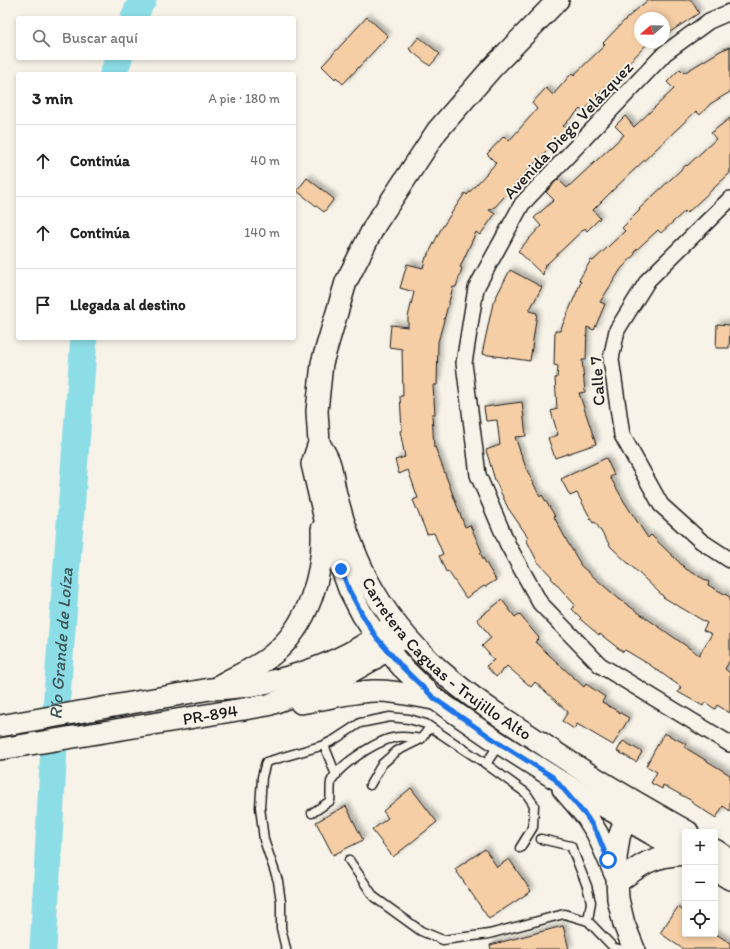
<!DOCTYPE html>
<html lang="es">
<meta charset="utf-8">
<style>
:root{--surface:#fff;--page:#f2f2f2;--text:#222;--muted:#767676;--line:#e0e0e0}
body{margin:0;font-family:Itim,sans-serif;background:var(--page);color:var(--text)}
.controls{position:absolute;right:12px;bottom:12px;display:grid;overflow:hidden;border-radius:4px;box-shadow:0 2px 6px #0003}
.controls button{width:36px;height:36px;display:grid;place-items:center;padding:0;border:0;border-bottom:1px solid var(--line);background:var(--surface);color:var(--text);font:20px sans-serif}
.compass{position:absolute;left:634px;top:12px;width:36px;height:36px;border-radius:50%;background:var(--surface);box-shadow:0 2px 6px #0003;rotate:250deg}
.stop{position:absolute;width:12px;height:12px;margin:-9px;border:3px solid #1a73e8;border-radius:50%;background:#fff}
.stop.end{background:#1a73e8;border-color:#fff;box-shadow:0 1px 4px #0008}
.list{margin:0;padding:0;list-style:none}
h2{display:flex;justify-content:space-between;align-items:center;height:52px;margin:0;padding:0 16px;font-size:17px}
h2 small{font-size:13px;font-weight:400;color:var(--muted)}
.list li{display:grid;grid-template-columns:26px 1fr auto;gap:12px;align-items:center;box-sizing:border-box;height:72px;padding:0 16px;border-top:1px solid var(--line)}
.list b{display:block;font-size:15px;white-space:nowrap}
.list em{font-size:13px;font-style:normal;color:var(--muted)}
.icon{flex:none;width:22px;height:22px;fill:none;stroke:currentColor;stroke-width:2;stroke-linecap:round;stroke-linejoin:round}
.map{position:relative;flex:none;width:730px;height:949px;overflow:hidden}
.search{position:absolute;background:var(--surface);box-shadow:0 2px 6px #0003;left:16px;top:16px;width:280px;height:44px;display:flex;align-items:center;gap:10px;box-sizing:border-box;padding:0 14px;border-radius:4px;color:var(--muted);font-size:15px}
.panel{position:absolute;background:var(--surface);box-shadow:0 2px 6px #0003;left:16px;top:72px;width:280px;height:268px;border-radius:4px}
.map>svg:first-child{display:block}
.lines{fill:none;stroke-linecap:round;stroke-linejoin:round}
.river{stroke:#8cdde6;stroke-width:27}
.building{fill:#f6cea5;stroke:#1c1c1c;filter:url(#shadow)}
.lane-casing{stroke:#1c1c1c;stroke-width:11}
.street-casing{stroke:#1c1c1c;stroke-width:18}
.secondary-casing{stroke:#1c1c1c;stroke-width:24}
.lane{stroke:#f7f3e8;stroke-width:8}
.street{stroke:#f7f3e8;stroke-width:15}
.secondary{stroke:#f7f3e8;stroke-width:21}
.route{stroke:#1a73e8;stroke-width:5}
.labels{text-anchor:middle;dominant-baseline:central;stroke-width:4;stroke-linejoin:round;paint-order:stroke}
.street-label{font-size:17px;fill:#1c1c1c;stroke:#f7f3e8}
.water-label{font-size:18px;font-style:italic;fill:#3e5659;stroke:#f7f3e8}
</style>
<div class="map">
<svg width="730" height="949" viewBox="0 0 730 949">
<defs>
<filter id="shadow"><feDropShadow dx="3.5" dy="-3.5" stdDeviation="2" flood-color="#0004"/></filter>
</defs>
<rect width="100%" height="100%" fill="#f7f3e8"/>
<filter id="ink" filterUnits="userSpaceOnUse"><feTurbulence type="fractalNoise" baseFrequency=".025" numOctaves="2"/><feDisplacementMap in="SourceGraphic" scale="8" xChannelSelector="R" yChannelSelector="G"/><feConvolveMatrix kernelMatrix="1 2 1 2 8 2 1 2 1" color-interpolation-filters="sRGB"/></filter>
<g filter="url(#ink)">
<g class="lines">
<!-- river -->
<g class="river">
<path d="M 134,18 L 140,4 L 143,0"/>
<path d="M 113,74 L 119,58"/>
<path id="s1" d="M 43,949 L 56,709 L 84,338"/>
</g>
</g>
<!-- building -->
<path class="building" d="M 648,0 L 691,0 L 699,13 L 664,36 L 664,18 L 640,18 L 640,42 L 649,42 L 602,90 L 602,91 L 583,112 L 580,109 L 563,126 L 568,130 L 527,171 L 496,206 L 489,210 L 495,214 L 480,235 L 476,232 L 460,267 L 462,268 L 456,287 L 453,287 L 438,342 L 437,385 L 433,385 L 435,414 L 432,414 L 434,448 L 435,447 L 465,527 L 470,525 L 482,552 L 480,553 L 496,580 L 485,587 L 484,586 L 466,598 L 448,571 L 446,572 L 439,556 L 443,554 L 434,533 L 427,534 L 413,500 L 418,498 L 408,470 L 399,474 L 395,460 L 405,457 L 400,431 L 402,430 L 400,396 L 403,396 L 402,349 L 389,347 L 391,325 L 408,327 L 408,317 L 414,292 L 400,288 L 407,264 L 423,268 L 426,257 L 427,257 L 441,229 L 465,193 L 467,195 L 496,163 L 487,154 L 504,136 L 509,141 L 537,109 L 532,103 L 546,88 L 553,95 L 572,73 L 574,75 L 605,45 L 603,43 L 627,18 Z
M 367,17 L 388,36 L 343,84 L 336,77 L 335,79 L 322,66 Z
M 419,37 L 440,54 L 430,66 L 409,49 Z
M 730,47 L 730,92 L 710,104 L 700,115 L 696,111 L 614,189 L 593,210 L 600,218 L 587,231 L 585,228 L 547,264 L 545,264 L 543,275 L 518,251 L 541,226 L 534,218 L 554,200 L 546,192 L 558,179 L 567,188 L 624,135 L 615,126 L 625,116 L 634,127 L 674,89 L 667,82 L 680,69 L 684,73 L 722,50 Z
M 730,118 L 730,173 L 687,213 L 685,211 L 661,233 L 658,230 L 634,252 L 635,254 L 621,269 L 600,302 L 605,304 L 594,330 L 587,327 L 586,360 L 582,360 L 585,392 L 579,393 L 596,444 L 555,458 L 548,438 L 558,435 L 551,411 L 557,409 L 555,378 L 557,378 L 558,366 L 554,365 L 555,331 L 560,331 L 581,282 L 579,280 L 591,260 L 593,261 L 625,231 L 622,228 L 640,210 L 639,209 L 686,165 L 687,166 L 716,139 L 711,133 Z
M 307,178 L 334,199 L 324,212 L 297,191 Z
M 510,270 L 542,287 L 529,311 L 537,313 L 530,361 L 482,354 L 493,303 Z
M 717,324 L 730,325 L 729,348 L 716,348 Z
M 522,402 L 526,436 L 515,437 L 526,468 L 540,497 L 542,495 L 555,516 L 554,517 L 568,543 L 580,563 L 580,565 L 619,599 L 699,655 L 712,634 L 703,630 L 707,623 L 663,597 L 663,596 L 611,547 L 595,522 L 593,523 L 577,493 L 570,496 L 561,479 L 606,458 L 614,475 L 610,477 L 625,503 L 648,538 L 651,535 L 686,569 L 709,582 L 708,585 L 730,597 L 730,660 L 725,669 L 730,673 L 730,713 L 717,705 L 715,709 L 705,702 L 703,706 L 678,692 L 681,687 L 650,665 L 625,650 L 623,652 L 600,634 L 599,635 L 580,619 L 581,618 L 572,609 L 575,605 L 551,578 L 552,577 L 537,561 L 526,539 L 528,537 L 508,508 L 495,480 L 486,450 L 500,445 L 497,420 L 486,421 L 484,407 Z
M 502,600 L 515,617 L 519,614 L 539,638 L 535,642 L 584,687 L 586,684 L 605,697 L 602,702 L 629,718 L 613,745 L 577,724 L 574,729 L 562,721 L 568,712 L 535,682 L 531,687 L 507,666 L 496,677 L 486,666 L 494,660 L 482,646 L 491,638 L 477,619 Z
M 664,733 L 686,744 L 684,747 L 730,775 L 730,811 L 723,806 L 716,818 L 691,802 L 692,801 L 663,785 L 662,789 L 651,783 L 657,772 L 646,766 Z
M 623,741 L 642,752 L 636,762 L 617,751 Z
M 411,788 L 437,822 L 393,857 L 372,830 L 388,818 L 383,811 Z
M 346,806 L 363,840 L 333,855 L 316,822 Z
M 485,849 L 497,867 L 509,859 L 531,891 L 489,919 L 455,869 Z
M 678,907 L 685,912 L 685,934 L 716,934 L 730,943 L 730,949 L 683,949 L 660,933 Z
M 563,926 L 569,949 L 491,949 L 490,945 Z"/>
<g class="lines">
<!-- lane casing -->
<g class="lane-casing">
<path id="lane" d="M 324,745 L 336,775
M 486,764 L 526,793 L 534,805 L 533,827 L 520,848
M 370,785 L 382,764 L 397,751 L 421,739
M 312,813 L 330,801 C 331,795 330,787 331,782 C 337,766 377,741 393,738 C 402,735 412,738 421,739 L 430,727
M 541,839 L 571,846 L 587,886 L 591,902 L 588,921
M 349,860 L 374,897 L 421,931 L 443,940 L 489,934 L 564,914 L 588,921 L 614,948 L 619,949
M 286,949 L 281,928 L 281,902 L 278,881 L 264,840 L 260,807 L 262,777 L 266,762 L 324,745 L 334,740 L 360,723 L 390,717 L 409,719 L 426,724 L 486,764 L 499,744"/>
</g>
<!-- street casing -->
<g class="street-casing">
<path id="street" d="M 730,12 L 709,21 L 665,53 L 522,204 L 476,288 L 464,363 L 478,475 L 508,545 L 540,603 L 600,665 L 730,744
M 730,199 L 648,280 L 617,330 L 611,359 L 622,435 L 661,505 L 701,541 L 730,560"/>
</g>
<!-- secondary casing -->
<g class="secondary-casing">
<g id="secondary">
<path d="M 558,0 L 491,69 L 437,131 L 375,225 L 346,282 L 322,363 L 317,411 L 319,443 L 312,464 L 327,528 L 349,589 L 362,614 L 377,637 L 402,667 L 435,699 L 499,743 L 553,777 L 685,853"/>
<path id="s2" d="M 319,443 C 322,449 327,455 329,462 C 333,472 333,484 336,494 C 343,524 354,552 367,579 C 407,655 468,696 538,741 C 586,774 637,803 688,832"/>
<path d="M 222,684 C 238,675 258,667 272,655 C 308,626 324,574 322,529"/>
<path d="M 301,703 C 325,699 349,692 374,691 C 394,690 415,696 435,699"/>
<path d="M 0,726 L 210,689 C 270,688 339,666 387,629"/>
<path id="s3" d="M 0,749 L 268,705 L 340,678 L 372,660 L 398,641"/>
<path d="M 563,789 L 587,817 L 597,833 L 615,874"/>
<path d="M 630,806 L 619,837 L 616,858 L 618,899 L 624,924 L 634,949"/>
<path d="M 715,850 L 730,860"/>
<path d="M 715,870 L 730,879"/>
<path d="M 618,882 C 643,863 653,856 685,854"/>
</g>
</g>
<!-- lane -->
<use href="#lane" class="lane"/>
<!-- street -->
<use href="#street" class="street"/>
<!-- secondary -->
<use href="#secondary" class="secondary"/>
</g>
</g>
<g class="lines" filter="url(#ink)">
<!-- route -->
<path class="route" d="M 341,569 L 349,590 L 362,614 L 376,637 L 402,667 L 435,699 L 499,743 L 553,777 L 587,817 L 597,833 L 608,860"/>
</g>
<g class="labels">
<!-- street labels -->
<g class="street-label">
<text transform="translate(568 130) rotate(-47)">Avenida Diego Velázquez</text>
<text transform="translate(597 381) rotate(-94)">Calle 7</text>
<text stroke="none"><textPath href="#s2" startOffset="259">Carretera Caguas - Trujillo Alto</textPath></text>
<text stroke="none"><textPath href="#s3" startOffset="213">PR-894</textPath></text>
</g>
<!-- water labels -->
<g class="water-label">
<text stroke="none"><textPath href="#s1" startOffset="306">Río Grande de Loíza</textPath></text>
</g>
</g>
</svg>
<div class="controls">
<button>+</button>
<button>−</button>
<button><svg class="icon" aria-label="locate" viewBox="0 0 24 24"><circle cx="12" cy="12" r="6"/><path d="M12 2v4M12 18v4M2 12h4M18 12h4"/></svg></button>
</div>
<svg class="compass" viewBox="-18 -18 36 36"><path d="M0-13l5 13h-10z" fill="#e53935"/><path d="M0 13l5-13h-10z" fill="#767676"/></svg>
<div class="stop" style="left:608px;top:860px"></div>
<div class="stop end" style="left:341px;top:569px"></div>
<div class="search"><svg class="icon" aria-label="search" viewBox="0 0 24 24"><circle cx="10" cy="10" r="6"/><path d="M15 15l6 6"/></svg>Buscar aquí</div>
<section class="panel">
<h2>3 min<small>A pie · 180 m</small></h2>
<ul class="list">
<li><svg class="icon" aria-label="ahead" viewBox="0 0 24 24"><path d="M12 20V5M6 11l6-6 6 6"/></svg><div><b>Continúa</b></div><em>40 m</em></li>
<li><svg class="icon" aria-label="ahead" viewBox="0 0 24 24"><path d="M12 20V5M6 11l6-6 6 6"/></svg><div><b>Continúa</b></div><em>140 m</em></li>
<li><svg class="icon" aria-label="arrive" viewBox="0 0 24 24"><path d="M6 21V4h12l-3 4 3 4H6"/></svg><div><b>Llegada al destino</b></div></li>
</ul>
</section>
</div>
